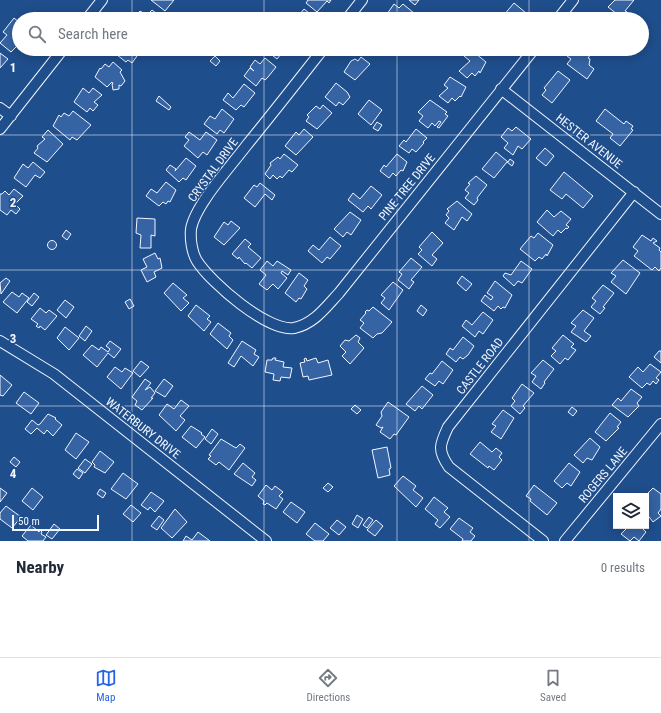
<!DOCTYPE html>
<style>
:root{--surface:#fff;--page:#f6f6f7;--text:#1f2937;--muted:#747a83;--line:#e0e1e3;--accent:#2563eb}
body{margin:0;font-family:"Roboto Condensed",sans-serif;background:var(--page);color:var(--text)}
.controls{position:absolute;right:12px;bottom:12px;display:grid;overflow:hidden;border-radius:0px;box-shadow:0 2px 10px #0003}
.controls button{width:36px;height:36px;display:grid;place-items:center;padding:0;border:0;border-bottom:1px solid var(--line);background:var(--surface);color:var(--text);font:20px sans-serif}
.scale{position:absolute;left:12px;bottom:10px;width:87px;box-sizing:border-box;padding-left:4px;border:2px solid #f2f6ff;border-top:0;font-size:11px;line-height:14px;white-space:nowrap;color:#f2f6ff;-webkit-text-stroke:3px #1f4e8c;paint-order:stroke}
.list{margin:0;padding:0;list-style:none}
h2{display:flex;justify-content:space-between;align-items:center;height:52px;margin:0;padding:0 16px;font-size:17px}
h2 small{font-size:13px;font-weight:400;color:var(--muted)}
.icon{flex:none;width:22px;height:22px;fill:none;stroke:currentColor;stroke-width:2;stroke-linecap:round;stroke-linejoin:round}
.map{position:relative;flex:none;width:661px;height:541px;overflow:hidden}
.search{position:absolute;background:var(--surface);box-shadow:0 2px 10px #0003;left:12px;right:12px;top:12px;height:44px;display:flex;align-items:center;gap:10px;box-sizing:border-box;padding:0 14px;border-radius:22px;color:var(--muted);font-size:15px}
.sheet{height:116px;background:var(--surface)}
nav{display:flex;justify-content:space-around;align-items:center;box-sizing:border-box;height:56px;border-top:1px solid var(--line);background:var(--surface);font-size:11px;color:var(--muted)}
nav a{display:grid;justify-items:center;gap:2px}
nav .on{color:var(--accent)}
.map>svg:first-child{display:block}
.building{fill:#3563a3;stroke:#f2f6ff}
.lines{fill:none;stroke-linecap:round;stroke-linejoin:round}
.street-casing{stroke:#f2f6ff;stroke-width:12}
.street{stroke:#1f4e8c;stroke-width:10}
.grid{fill:none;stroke:#f2f6ff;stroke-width:1;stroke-opacity:0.55}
.labels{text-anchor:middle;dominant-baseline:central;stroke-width:3;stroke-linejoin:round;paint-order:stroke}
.street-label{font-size:12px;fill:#f2f6ff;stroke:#1f4e8c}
.grid-label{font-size:13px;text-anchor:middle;font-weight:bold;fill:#f2f6ff;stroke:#1f4e8c;stroke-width:3;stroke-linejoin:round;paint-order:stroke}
</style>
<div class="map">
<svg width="661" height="541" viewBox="0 0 661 541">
<rect width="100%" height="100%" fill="#1f4e8c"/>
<!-- building -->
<path class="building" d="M 151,0 L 174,0 L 165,11 Z
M 308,0 L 331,0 L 329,3 L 327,1 L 317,12 L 306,3 Z
M 409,0 L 419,0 L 415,5 Z
M 615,0 L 634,0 L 625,11 L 627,12 L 622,18 L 608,7 Z
M 514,3 L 526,13 L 520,19 L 498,19 L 502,15 L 503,16 Z
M 394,4 L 399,8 L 403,4 L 420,18 L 411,19 L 407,15 L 404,19 L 386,19 L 389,15 L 387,14 Z
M 304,9 L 314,17 L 313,19 L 296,19 Z
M 152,10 L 161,17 L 160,19 L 133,19 L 140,11 L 147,15 Z
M 605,14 L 611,19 L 601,19 Z
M 14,18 L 19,22 L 19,44 L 11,52 L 0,43 L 7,35 L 3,32 Z
M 114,49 L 138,49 L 133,53 L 137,56 L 132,63 L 128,60 L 126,62 L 112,51 Z
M 270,49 L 289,49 L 284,55 L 282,53 L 277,59 L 268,52 Z
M 367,49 L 380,49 L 375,55 Z
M 470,49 L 486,62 L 480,73 L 479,71 L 475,76 L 472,73 L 467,78 L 459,71 L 470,61 L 464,56 Z
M 572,49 L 595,49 L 588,58 L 590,59 L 589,65 L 594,69 L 587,79 L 567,64 L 571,59 L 567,56 Z
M 0,53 L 8,59 L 0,68 Z
M 215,56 L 220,61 L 216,66 L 210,61 Z
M 361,57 L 370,64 L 355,80 L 344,72 L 351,61 L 355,59 L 358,61 Z
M 265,58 L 276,67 L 268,77 L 265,80 L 262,78 L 256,86 L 244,76 L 250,68 L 254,71 L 250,67 L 255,60 L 260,64 Z
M 113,62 L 122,70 L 120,72 L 125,81 L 121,86 L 119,85 L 119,89 L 113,90 L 112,84 L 113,84 L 112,82 L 107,87 L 95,77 L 100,68 L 101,69 L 105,64 L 109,67 Z
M 558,71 L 570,80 L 552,103 L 542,95 L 546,90 L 544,88 Z
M 450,77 L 466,87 L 461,97 L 460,96 L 455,101 L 452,98 L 448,103 L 439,96 L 448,88 L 444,85 Z
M 336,83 L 347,92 L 350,97 L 343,105 L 339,102 L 336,106 L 325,97 Z
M 244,84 L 255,93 L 244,107 L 241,105 L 236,110 L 223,100 L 228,93 L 233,98 Z
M 83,88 L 89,93 L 93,88 L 102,95 L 94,102 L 98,105 L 93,111 L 90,108 L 87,112 L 74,102 Z
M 159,96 L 171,107 L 169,110 L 156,101 Z
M 369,100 L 382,110 L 371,125 L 358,114 Z
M 430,100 L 447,112 L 445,114 L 448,116 L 439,128 L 437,127 L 441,122 L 439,121 L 435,126 L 432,123 L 428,128 L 419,121 L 423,116 L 418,112 Z
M 323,105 L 332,113 L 317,129 L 306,121 L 309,117 L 307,115 L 316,106 L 320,109 Z
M 222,109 L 234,119 L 224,133 L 220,130 L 217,134 L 204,124 L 210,116 L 215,119 Z
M 605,109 L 624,124 L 626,121 L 633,126 L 631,129 L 633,130 L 620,146 L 610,138 L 613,134 L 596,121 Z
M 73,111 L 91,125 L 77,140 L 72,137 L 70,140 L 53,126 L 59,115 L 61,117 L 64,113 L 69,116 Z
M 377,122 L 382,125 L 378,131 L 373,128 Z
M 516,127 L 531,139 L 522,149 L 518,146 L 513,155 L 504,148 L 508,143 L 501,137 L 508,128 L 512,131 Z
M 304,129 L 313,137 L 296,155 L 285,146 L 296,132 L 299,135 Z
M 416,129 L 427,138 L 423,142 L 424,143 L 416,152 L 412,149 L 409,153 L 399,146 L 404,140 L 406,142 Z
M 48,130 L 63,144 L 47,162 L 34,153 L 38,148 L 37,146 L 45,139 L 42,137 Z
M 189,132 L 200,140 L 206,132 L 217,140 L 207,155 L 203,152 L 198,158 L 184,146 L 189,140 L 185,137 Z
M 545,148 L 554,156 L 546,166 L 536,158 Z
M 496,152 L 508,162 L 510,159 L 514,162 L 512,166 L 507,162 L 494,178 L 482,169 Z
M 284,154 L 298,165 L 292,172 L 289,170 L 282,178 L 280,176 L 277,179 L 273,175 L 270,179 L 265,174 L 271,165 L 270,163 L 278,157 L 280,159 Z
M 397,154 L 407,162 L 403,171 L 401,170 L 396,176 L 393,173 L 389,178 L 380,171 L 384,165 L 386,167 Z
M 186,158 L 196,166 L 186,180 L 183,178 L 179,182 L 166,170 L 170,165 L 176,169 L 175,171 Z
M 33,162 L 45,172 L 40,178 L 35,175 L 26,187 L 14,178 L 23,164 L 28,168 Z
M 564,172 L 593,196 L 583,208 L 566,194 L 562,199 L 550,190 Z
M 476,176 L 487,185 L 477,198 L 478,200 L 474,205 L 465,198 L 469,193 L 465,190 L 470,184 L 468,183 Z
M 166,182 L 176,190 L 170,202 L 168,201 L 166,204 L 163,202 L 159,206 L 146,196 L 151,189 L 157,193 Z
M 260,183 L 275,195 L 272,200 L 265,194 L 255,207 L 244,198 L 254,185 L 257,187 Z
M 371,186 L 382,195 L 371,209 L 368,206 L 363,212 L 348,200 L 353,193 L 360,199 Z
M 14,189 L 23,196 L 15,204 L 20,209 L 16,214 L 11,210 L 7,215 L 0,210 L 0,194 L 2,194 L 5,191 L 9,195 Z
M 457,201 L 472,214 L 467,221 L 462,217 L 454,230 L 445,223 L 449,218 L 446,215 L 449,211 L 447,209 Z
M 547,210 L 554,217 L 561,211 L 571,219 L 566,225 L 569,227 L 567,229 L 566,228 L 561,233 L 558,230 L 553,236 L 537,222 Z
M 350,212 L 361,220 L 351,235 L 347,232 L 343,237 L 334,229 Z
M 137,218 L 155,219 L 155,236 L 151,235 L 151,248 L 140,248 L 141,235 L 136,233 Z
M 231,221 L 240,228 L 224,245 L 214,237 L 224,222 L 228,225 Z
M 66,230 L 71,234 L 67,240 L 62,236 Z
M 432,232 L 443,243 L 432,255 L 437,259 L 432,266 L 418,254 L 422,250 L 419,247 Z
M 538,233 L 553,245 L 547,256 L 546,254 L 542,259 L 539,257 L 535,261 L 520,249 L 531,236 L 534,238 Z
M 642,235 L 651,241 L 653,238 L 657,241 L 653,243 L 660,248 L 659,250 L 661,252 L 661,268 L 659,271 L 655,267 L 652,270 L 634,256 L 638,251 L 633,247 Z
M 330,237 L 341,246 L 330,259 L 327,257 L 322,263 L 308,251 L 313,245 L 319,250 Z
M 245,239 L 251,244 L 248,247 L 261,258 L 252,268 L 246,263 L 245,264 L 239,257 L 238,259 L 232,254 Z
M47.5 245a4.5 4.5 0 1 1 9 0a4.5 4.5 0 1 1-9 0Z
M 155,253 L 158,259 L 160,258 L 162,268 L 154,272 L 156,277 L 147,282 L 141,270 L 147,267 L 143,259 Z
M 411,258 L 422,267 L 411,280 L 414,282 L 409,289 L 398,280 L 402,274 L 399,272 Z
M 623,260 L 640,273 L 626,294 L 611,282 L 616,276 L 611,273 Z
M 267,261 L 273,266 L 277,261 L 291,270 L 288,275 L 282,271 L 281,273 L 287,278 L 278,289 L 273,284 L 267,290 L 259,284 L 266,275 L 260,270 Z
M 521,261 L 532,269 L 522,283 L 518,281 L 514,286 L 503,276 L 505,273 L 511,275 Z
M 299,273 L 308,280 L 304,286 L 307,289 L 301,299 L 299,298 L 296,302 L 285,293 Z
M 462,276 L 472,284 L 466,291 L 457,283 Z
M 6,278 L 10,281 L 1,294 L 0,283 Z
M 495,281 L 512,295 L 505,308 L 503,307 L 501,309 L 498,306 L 494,311 L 481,301 L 485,295 L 491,300 L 493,297 L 487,293 Z
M 393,282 L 403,290 L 389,310 L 381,303 L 385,298 L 381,295 Z
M 173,283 L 187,295 L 183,298 L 189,303 L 181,311 L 164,293 Z
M 603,285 L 614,293 L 603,307 L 605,308 L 600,314 L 591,307 L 596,301 L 592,298 Z
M 12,292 L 19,297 L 22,293 L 29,298 L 17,313 L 3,302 Z
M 34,293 L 39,297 L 32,306 L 27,302 Z
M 130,299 L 134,306 L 129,309 L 125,302 Z
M 65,300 L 74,307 L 66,318 L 57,310 Z
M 196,305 L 210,316 L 207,319 L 211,322 L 204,331 L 188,316 Z
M 421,305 L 427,310 L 423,316 L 417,311 Z
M 373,307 L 392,322 L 382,333 L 377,334 L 373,338 L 360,328 L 364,323 L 360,320 L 366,313 L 365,312 L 367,310 L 369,311 Z
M 40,308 L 46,313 L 49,310 L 57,316 L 45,330 L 40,326 L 39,328 L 36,326 L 38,324 L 31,319 Z
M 583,310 L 594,318 L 584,331 L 591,336 L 586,342 L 571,332 L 576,326 L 571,323 Z
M 483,312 L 493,320 L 483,334 L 479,331 L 475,337 L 462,326 L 466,320 L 472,325 Z
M 218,323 L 231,333 L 229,336 L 233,340 L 227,349 L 210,334 Z
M 86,326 L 92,331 L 85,341 L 79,336 Z
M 65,327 L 79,338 L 69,350 L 57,338 Z
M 356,335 L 360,338 L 358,342 L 364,348 L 350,364 L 342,356 L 346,352 L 340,346 L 345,340 L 349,341 Z
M 563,335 L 574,344 L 571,347 L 576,350 L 568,360 L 565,358 L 560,364 L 551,356 L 556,351 L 552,348 Z
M 463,337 L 474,346 L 468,355 L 463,359 L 460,357 L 456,362 L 446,354 L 450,348 L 453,350 Z
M 110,341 L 121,349 L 114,358 L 108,353 L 97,367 L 83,355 L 92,345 L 99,350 L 101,347 L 108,352 L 110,349 L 106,346 Z
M 242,341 L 256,350 L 254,354 L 259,357 L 253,366 L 241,356 L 234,367 L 228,363 Z
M 659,351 L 661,351 L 661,363 L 654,357 Z
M 273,358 L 276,358 L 275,360 L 284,362 L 283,367 L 292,368 L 290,378 L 281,377 L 280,381 L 273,380 L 274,374 L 265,372 L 267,360 L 272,360 Z
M 306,358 L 307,361 L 316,358 L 318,363 L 328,360 L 332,375 L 309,380 L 308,376 L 303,377 L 300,363 L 305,362 L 304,359 Z
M 543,360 L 554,369 L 544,382 L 545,383 L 541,389 L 532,382 L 536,376 L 531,373 Z
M 141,361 L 149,367 L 140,377 L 133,371 Z
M 442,361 L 453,370 L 443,384 L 439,381 L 435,386 L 425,379 L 430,373 L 432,374 Z
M 650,364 L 661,372 L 656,378 L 659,380 L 656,384 L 653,381 L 650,385 L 647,383 L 642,388 L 629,377 L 638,367 L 643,372 Z
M 115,367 L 122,372 L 125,368 L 133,373 L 121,389 L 107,377 Z
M 0,375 L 12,385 L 3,396 L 0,395 Z
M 145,379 L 151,383 L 145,390 L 150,387 L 155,393 L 151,398 L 153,398 L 142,410 L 135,405 L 137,401 L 132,397 Z
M 164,379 L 173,386 L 165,397 L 155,391 Z
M 522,384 L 534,393 L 523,406 L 525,408 L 520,414 L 511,406 L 515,401 L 512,398 Z
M 422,386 L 433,395 L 422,409 L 419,406 L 415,411 L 406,404 Z
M 631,389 L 642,397 L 637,403 L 639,406 L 628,417 L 612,405 L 618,398 L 621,401 Z
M 24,392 L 39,403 L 31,414 L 16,403 Z
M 181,400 L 189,406 L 180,416 L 185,420 L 176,431 L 159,415 L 167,404 L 174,409 Z
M 388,402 L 409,417 L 396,435 L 394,434 L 390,439 L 380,432 L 383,427 L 381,428 L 376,425 L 382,416 L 381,412 Z
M 355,405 L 361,410 L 357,414 L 351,409 Z
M 572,407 L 577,411 L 573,416 L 568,412 Z
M 503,410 L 514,418 L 501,439 L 491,432 L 496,426 L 492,424 Z
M 610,413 L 621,422 L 617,427 L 619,428 L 606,441 L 595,432 Z
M 48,414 L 56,418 L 55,419 L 62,425 L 53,436 L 47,430 L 44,434 L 37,428 L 31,434 L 25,429 L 32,420 L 38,425 L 40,424 Z
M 191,426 L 202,433 L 201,434 L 205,437 L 196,448 L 182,437 Z
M 212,429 L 218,434 L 211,444 L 205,439 Z
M 76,433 L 89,442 L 76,459 L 65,450 Z
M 590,438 L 600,447 L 592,460 L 587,458 L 583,463 L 574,455 Z
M 221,439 L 236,448 L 240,444 L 245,448 L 229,470 L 219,462 L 216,465 L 208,459 L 211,456 L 209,455 Z
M 480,442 L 492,452 L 496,448 L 502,453 L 499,457 L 502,460 L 494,470 L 489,466 L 488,468 L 470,454 Z
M 387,447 L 391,468 L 389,469 L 390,475 L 378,478 L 372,450 Z
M 100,451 L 114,462 L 105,473 L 94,467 L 95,465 L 92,462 Z
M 14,457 L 20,462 L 16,467 L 10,462 Z
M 85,459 L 92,464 L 85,473 L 78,468 Z
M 243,463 L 255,473 L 252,477 L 256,480 L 252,486 L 234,474 Z
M 569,463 L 580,472 L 571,486 L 567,483 L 562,488 L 554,481 Z
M 77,469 L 83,473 L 79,479 L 73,474 Z
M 123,473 L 138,484 L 126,499 L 111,489 Z
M 403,476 L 416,486 L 413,490 L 423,498 L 416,507 L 394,486 Z
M 328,483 L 333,487 L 328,492 L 323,488 Z
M 266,485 L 272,490 L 275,486 L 283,492 L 279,496 L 283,499 L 276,509 L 267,503 L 265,505 L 263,504 L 264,501 L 258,496 Z
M 534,485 L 557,503 L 547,515 L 530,501 L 531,499 L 526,496 Z
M 0,488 L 7,493 L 0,502 Z
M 32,488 L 43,497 L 33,510 L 22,501 Z
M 653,488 L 661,494 L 661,509 L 658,513 L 661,516 L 653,522 L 646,513 L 645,496 Z
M 100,489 L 106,493 L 103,498 L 97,494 Z
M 151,492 L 164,501 L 155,512 L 150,507 L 148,510 L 141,505 Z
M 434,497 L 448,508 L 444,512 L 450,517 L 440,528 L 435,524 L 438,520 L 425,509 Z
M 291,502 L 305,512 L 297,523 L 283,512 Z
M 131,505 L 141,513 L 133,522 L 123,514 Z
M 6,506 L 21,517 L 12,528 L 0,519 L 0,513 Z
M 175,509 L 187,522 L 172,538 L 161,528 Z
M 357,515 L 363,519 L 358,528 L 352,524 Z
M 159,516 L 164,520 L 157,530 L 151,526 Z
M 369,517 L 373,520 L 367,528 L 363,525 Z
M 459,518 L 473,528 L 470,532 L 475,536 L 471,541 L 462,541 L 463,539 L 450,529 Z
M 337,520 L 346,527 L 339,535 L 330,528 Z
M 376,520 L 383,526 L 375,536 L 367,530 Z
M 315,523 L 329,534 L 323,541 L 315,541 L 306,534 Z
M 54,524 L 60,529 L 52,539 L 46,535 Z
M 31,525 L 39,532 L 40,530 L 42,532 L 41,534 L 46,537 L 43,541 L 28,541 L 22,536 Z
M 621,526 L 640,526 L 646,532 L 639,541 L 634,537 L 630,541 L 621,534 L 626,529 Z
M 198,532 L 210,541 L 183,541 L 186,536 L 192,540 Z"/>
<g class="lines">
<!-- street casing -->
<g class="street-casing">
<path id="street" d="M 87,19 L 102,0
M 347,19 L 362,0
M 558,19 L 573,0
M 323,49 C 298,81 272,114 246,146 C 231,166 195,205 191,229 C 190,239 192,253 197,261 C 211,283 268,332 294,328 C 314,324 326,307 339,293 L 534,49
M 501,89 L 661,214
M 0,108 L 11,116
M 0,129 L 63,49
M 0,341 L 54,374 L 266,541
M 543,541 L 449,467 C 437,450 440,444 448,427 L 634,192
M 565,541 L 661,424"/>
</g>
<!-- street -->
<use href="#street" class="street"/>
</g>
<!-- grid -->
<path class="grid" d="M 132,0 L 132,19M 264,0 L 264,19M 397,0 L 397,19M 529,0 L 529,19M 132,49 L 132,541M 264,49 L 264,541M 397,49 L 397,541M 529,49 L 529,541M 0,135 L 661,135M 0,270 L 661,270M 0,406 L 661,406"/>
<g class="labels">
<!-- street labels -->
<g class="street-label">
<text transform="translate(589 141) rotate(38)">HESTER AVENUE</text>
<text transform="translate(213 170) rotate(-54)">CRYSTAL DRIVE</text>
<text transform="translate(407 187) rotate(-51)">PINE TREE DRIVE</text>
<text transform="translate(480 366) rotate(-52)">CASTLE ROAD</text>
<text transform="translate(143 428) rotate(38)">WATERBURY DRIVE</text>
<text transform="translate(603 475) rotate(-50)">ROGERS LANE</text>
</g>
</g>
<g class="grid-label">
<text x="13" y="72">1</text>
<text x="13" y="207">2</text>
<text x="13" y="343">3</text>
<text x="13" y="478">4</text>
</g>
</svg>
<div class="controls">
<button><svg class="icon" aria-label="layers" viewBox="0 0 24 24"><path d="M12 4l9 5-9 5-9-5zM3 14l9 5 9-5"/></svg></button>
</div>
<div class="scale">50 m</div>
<div class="search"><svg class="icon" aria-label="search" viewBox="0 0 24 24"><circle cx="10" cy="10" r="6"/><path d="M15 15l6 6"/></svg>Search here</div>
</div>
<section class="sheet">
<h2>Nearby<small>0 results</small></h2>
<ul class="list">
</ul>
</section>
<nav>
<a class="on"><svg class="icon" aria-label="map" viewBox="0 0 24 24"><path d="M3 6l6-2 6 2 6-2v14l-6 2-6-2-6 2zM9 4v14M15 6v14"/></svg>Map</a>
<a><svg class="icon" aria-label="directions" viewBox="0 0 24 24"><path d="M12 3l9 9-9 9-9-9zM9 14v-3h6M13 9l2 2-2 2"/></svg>Directions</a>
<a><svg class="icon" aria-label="saved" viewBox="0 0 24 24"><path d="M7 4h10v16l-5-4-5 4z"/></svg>Saved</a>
</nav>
